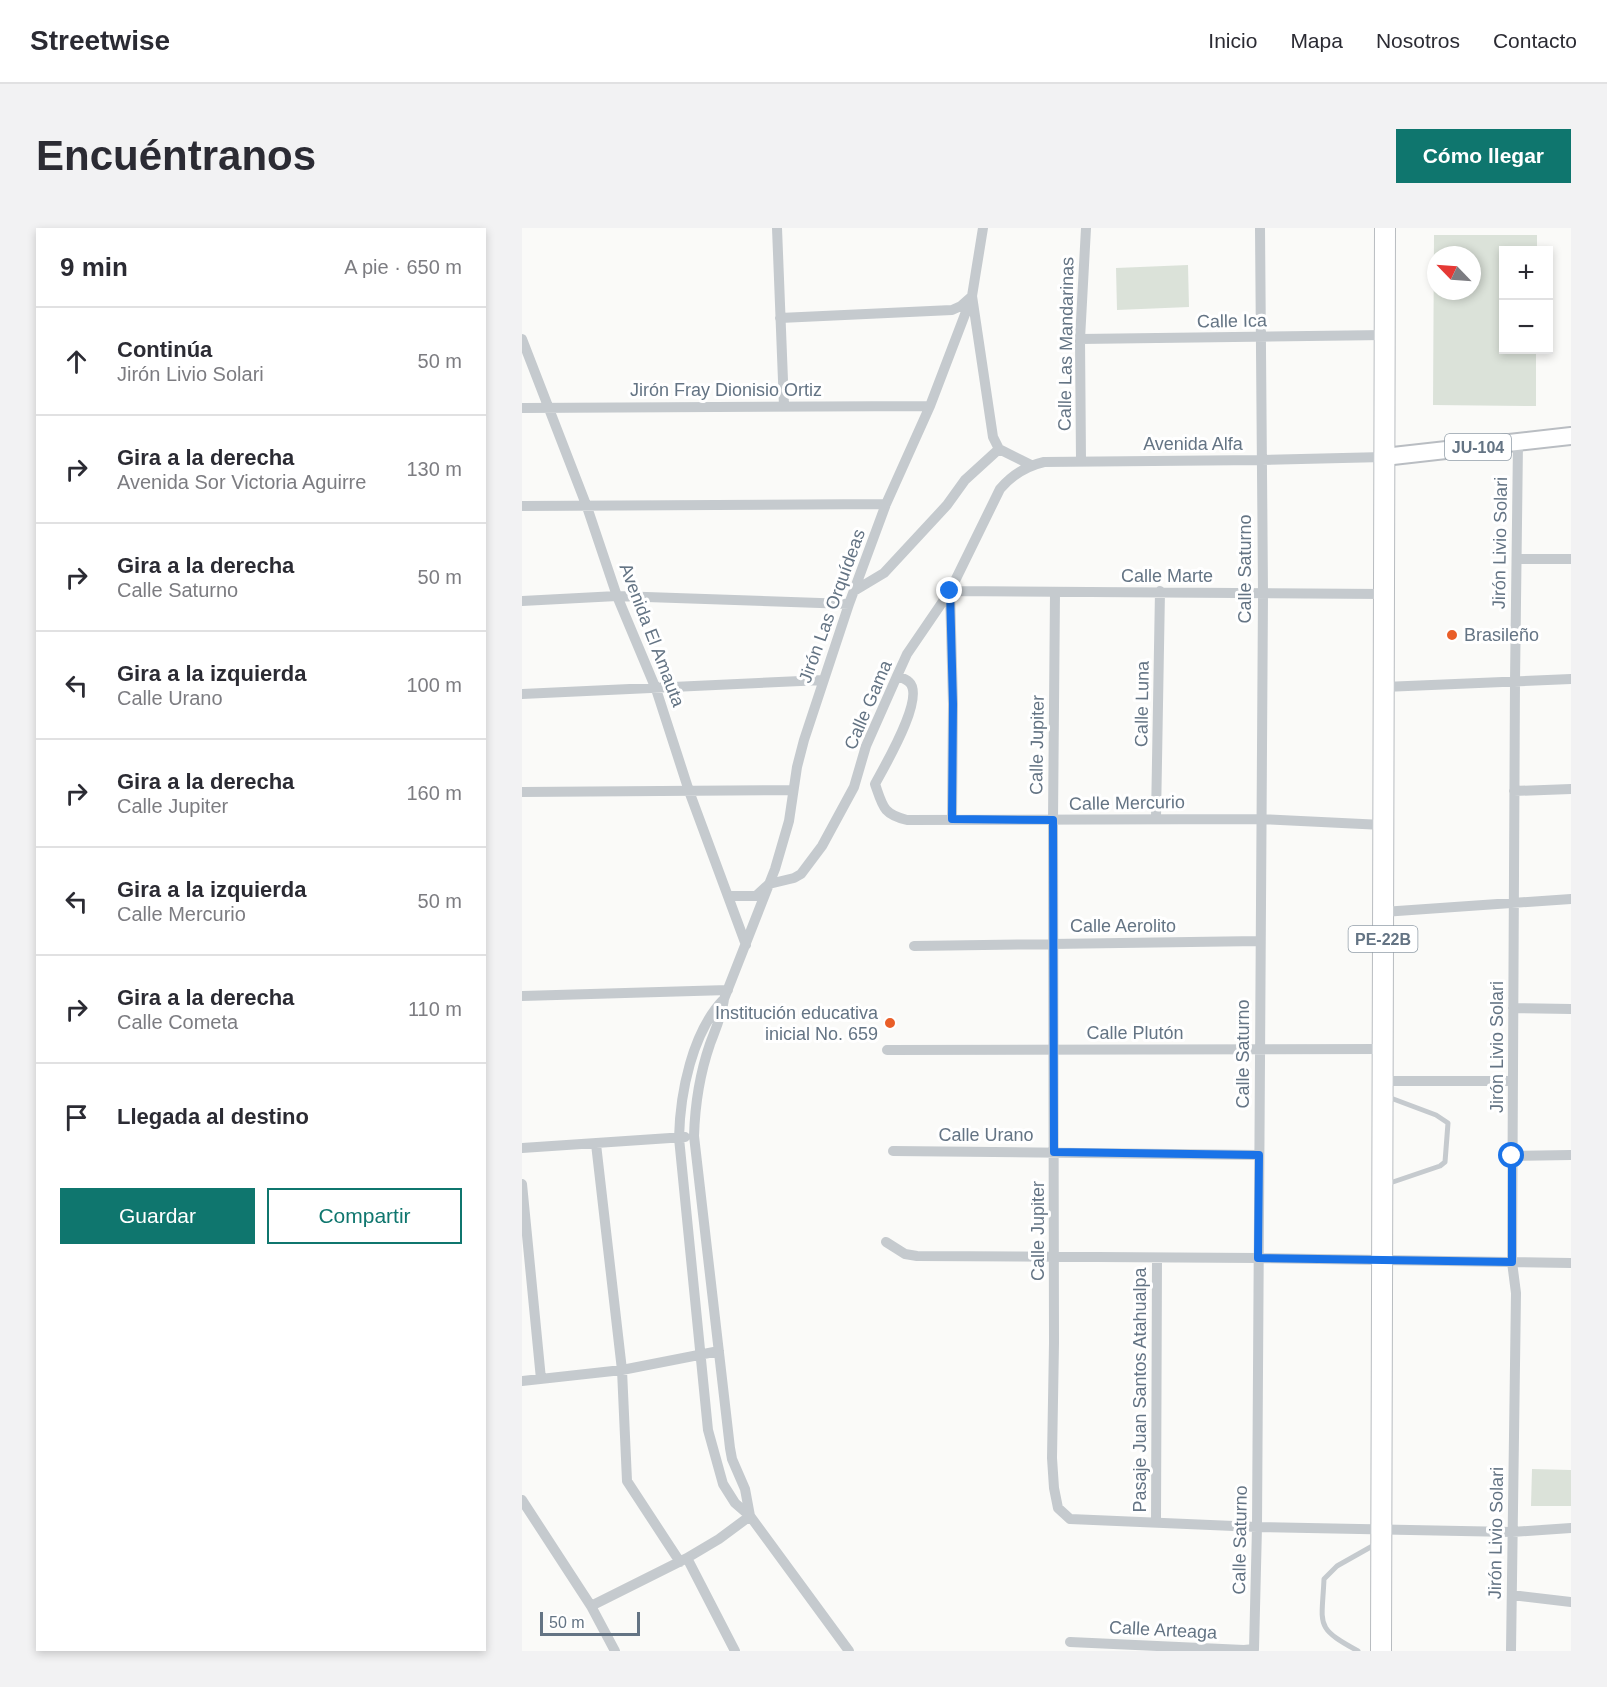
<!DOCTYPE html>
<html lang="es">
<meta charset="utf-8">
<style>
:root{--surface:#fff;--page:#f2f2f3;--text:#2b2b33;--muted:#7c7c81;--line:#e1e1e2;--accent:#0f766e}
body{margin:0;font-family:Helvetica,sans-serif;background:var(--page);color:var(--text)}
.controls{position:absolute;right:18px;top:18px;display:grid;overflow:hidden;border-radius:0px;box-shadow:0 3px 9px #0003}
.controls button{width:54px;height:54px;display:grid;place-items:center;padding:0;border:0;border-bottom:2px solid var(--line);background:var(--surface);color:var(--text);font:30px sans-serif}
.compass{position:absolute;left:905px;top:18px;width:54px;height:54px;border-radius:50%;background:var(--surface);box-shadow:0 3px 9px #0003;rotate:295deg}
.scale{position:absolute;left:18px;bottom:15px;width:100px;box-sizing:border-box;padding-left:6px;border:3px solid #647484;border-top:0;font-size:16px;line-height:21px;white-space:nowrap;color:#647484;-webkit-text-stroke:4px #fff;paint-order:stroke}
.stop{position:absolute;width:18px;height:18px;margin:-14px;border:4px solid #1a73e8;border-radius:50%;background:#fff}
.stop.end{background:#1a73e8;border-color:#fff;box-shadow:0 2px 6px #0008}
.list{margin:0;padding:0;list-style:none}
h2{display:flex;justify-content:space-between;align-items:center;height:78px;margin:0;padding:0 24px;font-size:26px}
h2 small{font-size:20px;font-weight:400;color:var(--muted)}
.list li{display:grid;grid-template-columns:39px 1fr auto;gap:18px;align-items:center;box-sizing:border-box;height:108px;padding:0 24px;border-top:2px solid var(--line)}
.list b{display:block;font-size:22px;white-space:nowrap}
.list p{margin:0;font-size:20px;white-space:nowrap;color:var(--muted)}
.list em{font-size:20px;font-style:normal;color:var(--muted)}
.actions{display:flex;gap:12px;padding:18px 24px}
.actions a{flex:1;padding:14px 0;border:2px solid var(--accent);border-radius:0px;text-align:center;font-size:21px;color:var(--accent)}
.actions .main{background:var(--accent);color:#fff}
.icon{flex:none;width:33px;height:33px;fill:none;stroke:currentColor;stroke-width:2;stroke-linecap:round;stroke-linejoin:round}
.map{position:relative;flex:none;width:1049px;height:1423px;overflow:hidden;border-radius:0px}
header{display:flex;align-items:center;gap:36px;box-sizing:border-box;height:84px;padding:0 30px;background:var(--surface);border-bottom:2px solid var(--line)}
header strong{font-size:28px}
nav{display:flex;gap:33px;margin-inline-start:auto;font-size:21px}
.intro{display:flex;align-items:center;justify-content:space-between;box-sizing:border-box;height:144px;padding:0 36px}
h1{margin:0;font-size:42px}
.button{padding:15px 27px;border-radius:0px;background:var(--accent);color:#fff;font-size:21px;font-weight:700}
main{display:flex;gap:36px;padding:0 36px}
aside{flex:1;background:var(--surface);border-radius:0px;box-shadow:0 3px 9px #0003}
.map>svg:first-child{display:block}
.green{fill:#dbe2d9;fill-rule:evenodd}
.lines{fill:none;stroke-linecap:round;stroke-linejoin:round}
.primary-casing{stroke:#b9bdc2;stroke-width:20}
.highway-casing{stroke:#b8bcc0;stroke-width:22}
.lane{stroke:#c5cace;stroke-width:5}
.street{stroke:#c5cace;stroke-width:10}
.primary{stroke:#fff;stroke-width:16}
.highway{stroke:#fff;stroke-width:20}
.route{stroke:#1a73e8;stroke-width:8}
.poi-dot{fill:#e95e28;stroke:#fff;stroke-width:2}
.labels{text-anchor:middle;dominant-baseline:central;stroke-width:6;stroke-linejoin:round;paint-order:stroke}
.shield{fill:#fff;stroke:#929ea9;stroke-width:1.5}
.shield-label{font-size:16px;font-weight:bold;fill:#647484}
.street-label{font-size:18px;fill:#647484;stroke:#fff}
.poi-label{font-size:18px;fill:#647484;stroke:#fff;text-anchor:start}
</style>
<header>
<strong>Streetwise</strong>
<nav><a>Inicio</a><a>Mapa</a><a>Nosotros</a><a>Contacto</a></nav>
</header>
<div class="intro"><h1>Encuéntranos</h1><a class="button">Cómo llegar</a></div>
<main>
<aside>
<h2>9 min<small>A pie · 650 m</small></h2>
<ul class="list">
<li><svg class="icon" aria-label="ahead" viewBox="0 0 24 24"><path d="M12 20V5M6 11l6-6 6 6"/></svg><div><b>Continúa</b><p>Jirón Livio Solari</p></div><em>50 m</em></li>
<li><svg class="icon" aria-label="right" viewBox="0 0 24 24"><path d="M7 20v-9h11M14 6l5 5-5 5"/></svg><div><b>Gira a la derecha</b><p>Avenida Sor Victoria Aguirre</p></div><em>130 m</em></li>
<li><svg class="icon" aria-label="right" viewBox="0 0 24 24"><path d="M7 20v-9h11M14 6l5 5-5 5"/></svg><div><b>Gira a la derecha</b><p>Calle Saturno</p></div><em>50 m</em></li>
<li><svg class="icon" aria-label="left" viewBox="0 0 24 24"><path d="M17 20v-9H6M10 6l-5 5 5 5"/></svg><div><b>Gira a la izquierda</b><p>Calle Urano</p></div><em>100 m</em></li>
<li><svg class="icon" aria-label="right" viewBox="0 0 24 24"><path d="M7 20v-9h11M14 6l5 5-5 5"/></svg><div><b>Gira a la derecha</b><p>Calle Jupiter</p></div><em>160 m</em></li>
<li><svg class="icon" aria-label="left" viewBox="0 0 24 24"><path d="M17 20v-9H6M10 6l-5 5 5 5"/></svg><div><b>Gira a la izquierda</b><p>Calle Mercurio</p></div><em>50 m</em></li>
<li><svg class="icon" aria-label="right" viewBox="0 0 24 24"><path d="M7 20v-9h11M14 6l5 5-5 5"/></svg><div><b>Gira a la derecha</b><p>Calle Cometa</p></div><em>110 m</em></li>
<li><svg class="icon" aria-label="arrive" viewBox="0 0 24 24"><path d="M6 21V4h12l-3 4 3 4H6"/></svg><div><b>Llegada al destino</b></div></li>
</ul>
<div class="actions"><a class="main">Guardar</a><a>Compartir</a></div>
</aside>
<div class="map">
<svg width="1049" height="1423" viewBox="0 0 1049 1423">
<rect width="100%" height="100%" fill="#fafaf8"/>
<!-- green -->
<path class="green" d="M 912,7 L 1015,7 L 1015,22 L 981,22 L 981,122 L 1014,122 L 1014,178 L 911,177 ZM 914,27 L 950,27 L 950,63 L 914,63 Z
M 666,37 L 667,79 L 595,82 L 594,40 Z
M 1010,1241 L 1049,1242 L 1049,1278 L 1009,1278 Z"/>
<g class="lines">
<!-- primary casing -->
<g class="primary-casing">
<path id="primary" d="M 862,229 L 1049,208"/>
</g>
<!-- highway casing -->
<g class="highway-casing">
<path id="highway" d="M 859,1423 L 863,0"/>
</g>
<!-- lane -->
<path class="lane" d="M 865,956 L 918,938 L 923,934 L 926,895 L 914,887 L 866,869
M 836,1423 C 792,1399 800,1398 802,1351 L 815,1338 L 854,1316"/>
<!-- street -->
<path class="street" d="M 255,0 L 262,178
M 450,68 L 471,209 L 477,221
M 258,90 L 430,82 L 439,78 L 448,70
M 0,111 L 65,279 L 95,368 L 134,461 L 167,563 L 224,717
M 558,111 L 863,107
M 0,180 L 408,178
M 559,233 L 558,111 L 564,0
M 0,278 L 364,276
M 995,331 L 1049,331
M 332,363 L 362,345 L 425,277 L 443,252 L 477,221 L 509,237
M 533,365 L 531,592 L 532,1115 L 530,1230 L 532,1260 L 536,1280 L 548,1291 L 735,1299 L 990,1304 L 1049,1300
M 0,373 L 95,368 L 327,376
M 375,448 C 378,449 384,451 387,454 C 404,469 362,539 353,556 C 361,579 361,586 385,592 L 738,591 L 861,597
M 862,459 L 1049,451
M 0,466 L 301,452
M 992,563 L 1049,561
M 0,564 L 271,562
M 634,590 L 638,363
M 430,591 L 431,476 L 428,363 L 862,366
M 206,668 L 234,668 L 247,656 L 272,650 L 279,646 L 300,618 L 332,559 L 344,518 L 375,448 L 385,426 L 428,363 L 478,261 C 490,247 504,238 522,234 L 739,232 L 862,229
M 861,684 L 1049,671
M 392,718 L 738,713
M 0,768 L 206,762
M 202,771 C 170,804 158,865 157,910 L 186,1202 L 201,1256 L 213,1275 L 228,1288 L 327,1423
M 991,780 L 1049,781
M 365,822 L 860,821
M 860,853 L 991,853
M 74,916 L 100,1142 L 105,1253 L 158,1334
M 0,920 L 163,909
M 371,923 L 737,927
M 990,928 L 1049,927
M 0,956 L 19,1151
M 364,1014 L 383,1026 L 395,1028 L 736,1030 L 1049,1035
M 0,1153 L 100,1142 L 197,1123
M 0,1272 L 69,1378 L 93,1423
M 228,1288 L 223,1261 L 210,1231 L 208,1220 L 172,908 C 173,876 178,845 188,816 C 194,800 200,787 202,771 L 253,641 L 267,593 L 275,539 L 282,512 L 327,376 L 364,276 L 408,178 L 450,68 L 461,0
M 634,1295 L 635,1030
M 165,1330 L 213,1423
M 990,1367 L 1049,1374
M 69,1378 L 165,1330 L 197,1311 L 228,1288
M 548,1414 L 722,1422 L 732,1421 L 735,1299 L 741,365 L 738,0
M 989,1423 L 994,1065 L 990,1034 L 993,453 L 996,215"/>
<!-- primary -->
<use href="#primary" class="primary"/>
<!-- highway -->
<use href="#highway" class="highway"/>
</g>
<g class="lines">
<!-- route -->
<path class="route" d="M 428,363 L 431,476 L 430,591 L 531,592 L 532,924 L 737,927 L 736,1030 L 990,1034 L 990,928"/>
</g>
<!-- markers -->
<g class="poi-dot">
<circle cx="930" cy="407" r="6"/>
<circle cx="368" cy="795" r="6"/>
</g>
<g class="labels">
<!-- shield labels -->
<g class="shield">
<rect x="923" y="206" width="66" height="26" rx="4.5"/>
<rect x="826.5" y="698" width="69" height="26" rx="4.5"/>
</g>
<g class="shield-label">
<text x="956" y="219">JU-104</text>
<text x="861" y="711">PE-22B</text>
</g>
<!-- street labels -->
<g class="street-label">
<text transform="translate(710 93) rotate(-1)">Calle Ica</text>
<text transform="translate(544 116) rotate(-89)">Calle Las Mandarinas</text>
<text x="204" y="162">Jirón Fray Dionisio Ortiz</text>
<text x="671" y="216">Avenida Alfa</text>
<text transform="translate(978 315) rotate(-89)">Jirón Livio Solari</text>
<text transform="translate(723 341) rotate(-90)">Calle Saturno</text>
<text x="645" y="348">Calle Marte</text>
<text transform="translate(310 378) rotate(-70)">Jirón Las Orquídeas</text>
<text transform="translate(130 407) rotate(69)">Avenida El Amauta</text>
<text transform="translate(620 476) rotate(-89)">Calle Luna</text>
<text transform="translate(346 477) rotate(-67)">Calle Gama</text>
<text transform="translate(515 517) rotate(-89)">Calle Jupiter</text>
<text transform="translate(605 575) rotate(-1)">Calle Mercurio</text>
<text x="601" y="698">Calle Aerolito</text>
<text x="613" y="805">Calle Plutón</text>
<text transform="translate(975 819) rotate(-90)">Jirón Livio Solari</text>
<text transform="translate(721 826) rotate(-90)">Calle Saturno</text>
<text x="464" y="907">Calle Urano</text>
<text transform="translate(516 1003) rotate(-90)">Calle Jupiter</text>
<text transform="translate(618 1162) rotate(-90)">Pasaje Juan Santos Atahualpa</text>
<text transform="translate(974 1305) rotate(-89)">Jirón Livio Solari</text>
<text transform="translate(718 1312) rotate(-89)">Calle Saturno</text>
<text transform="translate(641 1402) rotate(3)">Calle Arteaga</text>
</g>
<!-- poi labels -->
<g class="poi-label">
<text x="942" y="407">Brasileño</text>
<text x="356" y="785" text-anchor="end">Institución educativa<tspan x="356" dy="21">inicial No. 659</tspan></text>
</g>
</g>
</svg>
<div class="controls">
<button>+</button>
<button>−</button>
</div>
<svg class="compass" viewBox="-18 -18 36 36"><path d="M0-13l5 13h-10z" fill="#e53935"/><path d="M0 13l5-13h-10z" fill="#7c7c81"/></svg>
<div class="scale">50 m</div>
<div class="stop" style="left:990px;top:928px"></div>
<div class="stop end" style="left:428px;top:363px"></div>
</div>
</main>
